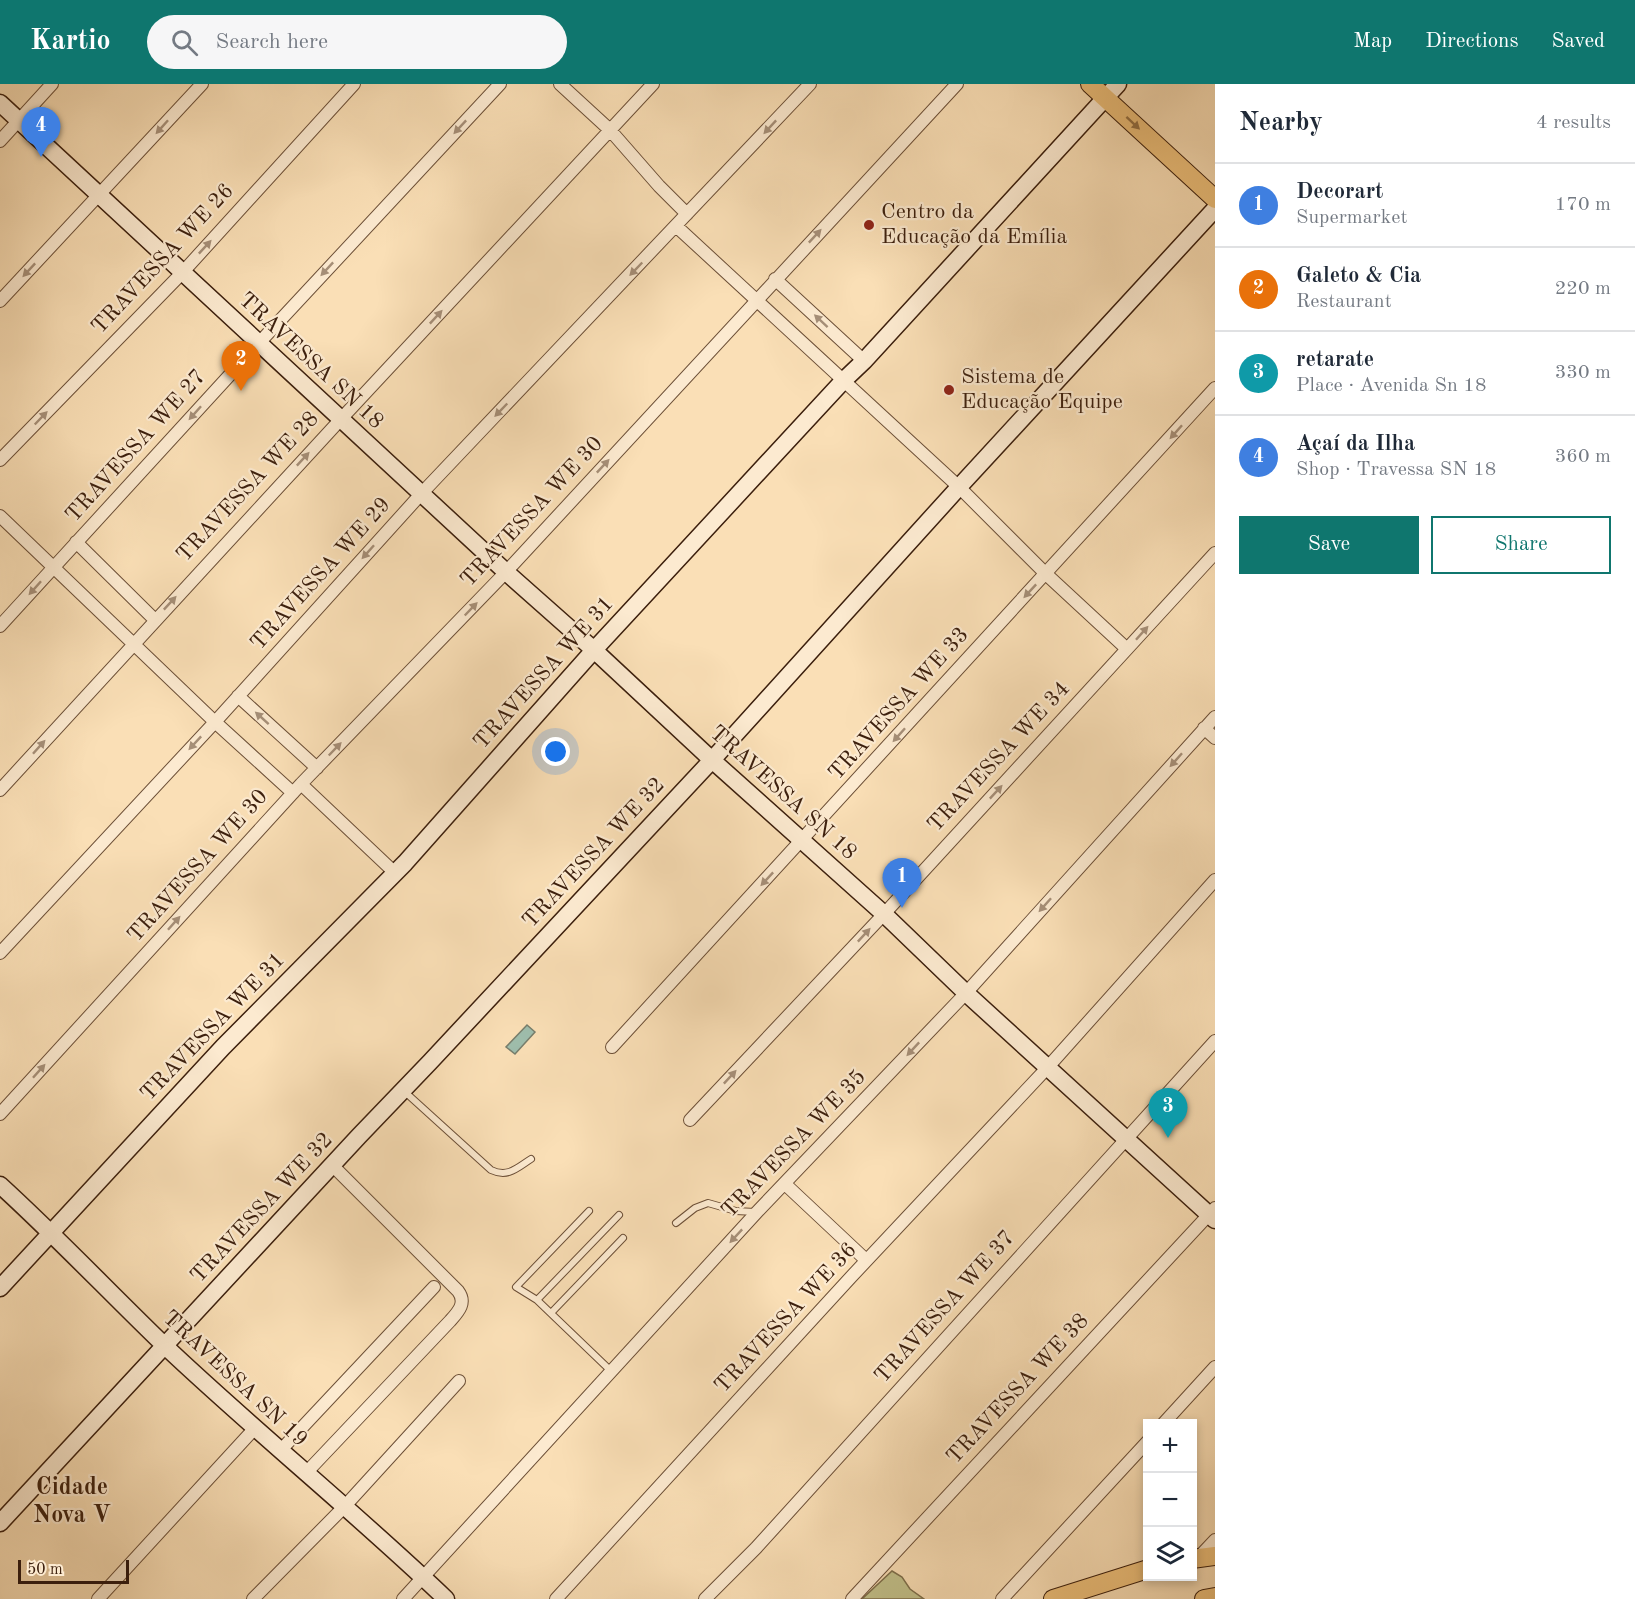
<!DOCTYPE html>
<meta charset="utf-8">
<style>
:root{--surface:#fff;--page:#f6f6f7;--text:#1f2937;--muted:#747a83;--line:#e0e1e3;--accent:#0f766e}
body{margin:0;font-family:"Old Standard TT",serif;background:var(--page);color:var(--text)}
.controls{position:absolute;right:18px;bottom:18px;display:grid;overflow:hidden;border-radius:0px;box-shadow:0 3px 9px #0003}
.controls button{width:54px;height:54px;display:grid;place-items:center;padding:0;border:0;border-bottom:2px solid var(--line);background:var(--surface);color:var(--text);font:30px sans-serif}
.scale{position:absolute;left:18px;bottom:15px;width:111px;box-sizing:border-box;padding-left:6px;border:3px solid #3c1f0d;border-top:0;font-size:16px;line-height:21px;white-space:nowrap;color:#3c1f0d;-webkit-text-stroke:4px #fcead0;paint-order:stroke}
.you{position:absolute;left:556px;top:668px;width:21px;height:21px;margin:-15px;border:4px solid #fff;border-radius:50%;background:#1a73e8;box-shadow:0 0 0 9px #1a73e833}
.badge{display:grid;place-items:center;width:39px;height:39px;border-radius:50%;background:var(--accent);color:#fff;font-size:20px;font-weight:700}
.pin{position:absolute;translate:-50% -50px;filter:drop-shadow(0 2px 3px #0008)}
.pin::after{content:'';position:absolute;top:32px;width:21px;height:18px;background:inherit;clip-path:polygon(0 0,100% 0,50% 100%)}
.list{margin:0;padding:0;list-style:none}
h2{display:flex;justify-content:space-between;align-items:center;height:78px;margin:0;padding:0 24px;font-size:26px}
h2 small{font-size:20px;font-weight:400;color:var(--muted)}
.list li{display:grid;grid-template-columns:39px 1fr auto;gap:18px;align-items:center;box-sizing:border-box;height:84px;padding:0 24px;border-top:2px solid var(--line)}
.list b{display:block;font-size:22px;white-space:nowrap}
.list p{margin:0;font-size:20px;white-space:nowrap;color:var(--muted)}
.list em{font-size:20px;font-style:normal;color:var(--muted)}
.actions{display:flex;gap:12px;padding:18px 24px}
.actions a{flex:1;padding:14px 0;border:2px solid var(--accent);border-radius:0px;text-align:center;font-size:21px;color:var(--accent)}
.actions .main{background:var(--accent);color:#fff}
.icon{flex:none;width:33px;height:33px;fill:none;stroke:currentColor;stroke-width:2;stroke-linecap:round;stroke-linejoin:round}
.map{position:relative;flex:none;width:1215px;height:1515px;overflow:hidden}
header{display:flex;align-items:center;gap:36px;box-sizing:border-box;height:84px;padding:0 30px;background:var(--accent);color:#fff}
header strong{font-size:28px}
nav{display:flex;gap:33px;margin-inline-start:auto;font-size:21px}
.search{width:420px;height:54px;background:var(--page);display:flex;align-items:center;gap:15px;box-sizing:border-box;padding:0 21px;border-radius:33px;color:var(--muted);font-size:22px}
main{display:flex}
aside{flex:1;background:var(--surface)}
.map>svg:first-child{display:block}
.green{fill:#c2c18b;stroke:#7f704c;stroke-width:1.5}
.water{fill:#9ebdac;stroke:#777e6c;stroke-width:1.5}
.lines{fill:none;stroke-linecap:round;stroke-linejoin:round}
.lane-casing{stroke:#6c4f37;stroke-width:8}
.street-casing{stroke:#6c4f37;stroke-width:14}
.secondary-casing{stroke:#3c1f0d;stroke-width:19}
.primary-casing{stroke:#3c1f0d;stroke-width:20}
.lane{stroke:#fcead0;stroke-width:6}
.street{stroke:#fcead0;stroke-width:12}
.secondary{stroke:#fcead0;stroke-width:16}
.primary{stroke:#edc07b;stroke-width:18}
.oneway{fill:#947044}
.oneway2{fill:#a68f78}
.poi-dot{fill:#8f2418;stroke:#fcead0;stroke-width:2}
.labels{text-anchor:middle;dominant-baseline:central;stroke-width:4.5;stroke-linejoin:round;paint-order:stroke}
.poi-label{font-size:22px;fill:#3c1f0d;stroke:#fcead0;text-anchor:start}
.street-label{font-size:22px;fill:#3c1f0d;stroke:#fcead0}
.neighbourhood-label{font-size:24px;font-weight:bold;fill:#3c1f0d;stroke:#fcead0}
</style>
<header>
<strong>Kartio</strong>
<div class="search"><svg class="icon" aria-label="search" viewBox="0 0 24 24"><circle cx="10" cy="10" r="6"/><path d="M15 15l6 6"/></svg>Search here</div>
<nav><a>Map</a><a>Directions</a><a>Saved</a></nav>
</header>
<main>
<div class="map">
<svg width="1215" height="1515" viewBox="0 0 1215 1515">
<rect width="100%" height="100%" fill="#fadfb6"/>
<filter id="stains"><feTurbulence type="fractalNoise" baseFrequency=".00333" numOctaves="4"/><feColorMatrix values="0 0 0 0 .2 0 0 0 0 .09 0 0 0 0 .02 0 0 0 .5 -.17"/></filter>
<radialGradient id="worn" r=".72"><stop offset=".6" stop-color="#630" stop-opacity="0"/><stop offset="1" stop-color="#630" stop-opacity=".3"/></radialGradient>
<!-- green -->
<path class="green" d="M 892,1487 L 902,1493 L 910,1505 L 924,1515 L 862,1515 Z"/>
<!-- water -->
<path class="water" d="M 527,941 L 535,948 L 515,970 L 506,963 Z"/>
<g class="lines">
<!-- lane casing -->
<g class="lane-casing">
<path id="lane" d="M 405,1008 L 491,1086 C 508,1094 517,1084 531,1075
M 589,1127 L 516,1203 L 537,1216 L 611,1287
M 676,1139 L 695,1124 L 708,1119 L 736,1127 L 755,1128
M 537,1216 L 619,1131
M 551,1229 L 623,1154"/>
</g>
<!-- street casing -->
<g class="street-casing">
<path id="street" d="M 560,0 L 610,46 L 659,102 L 687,130
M 0,57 L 52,0
M 676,142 L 959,403 L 1046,490 L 1127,565
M 775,195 L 864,277
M 0,217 L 202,0
M 0,376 L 182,189 L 354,0
M 0,432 L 215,638 L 293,709
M 76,458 L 155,536
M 0,542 L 259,259 L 500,0
M 238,612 L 317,684
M 1204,644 L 1215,654
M 301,700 L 394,788
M 0,706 L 341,335 L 653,0
M 0,869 L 215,638 L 421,410 L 810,0
M 612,963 L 1215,304
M 0,1030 L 301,700 L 506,488 L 957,0
M 690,1036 L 884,830 L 1215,469
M 785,1100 L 866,1176
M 1163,1340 L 1215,1283
M 280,1367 L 434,1203
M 305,1390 L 450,1237 C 458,1228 467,1219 458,1207 L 333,1082
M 1198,1474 L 1215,1456
M 98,1515 L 255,1344
M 253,1515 L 345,1422 L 459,1297
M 403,1515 L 757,1128 L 966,909 L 1215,633
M 556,1515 L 851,1193 L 1048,983 L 1215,796
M 705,1515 L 756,1464 L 1215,957
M 852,1515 L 1215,1124
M 1002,1515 L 1148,1357"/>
</g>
<!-- secondary casing -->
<g class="secondary-casing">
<path id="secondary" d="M 0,19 L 506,488 L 594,566 L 712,676 L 884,830 L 966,909 L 1215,1136
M 0,1101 C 57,1153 110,1209 166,1263 C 257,1349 355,1428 446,1515
M 0,1204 L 223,963 L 405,779 L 594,566 L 843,297 L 864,277 L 1118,0
M 0,1439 L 359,1052 L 430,978 L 712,676 L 959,403 L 1215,125"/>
</g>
<!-- primary casing -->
<g class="primary-casing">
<path id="primary" d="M 1090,0 L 1215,115
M 1192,1475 L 1215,1472
M 1053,1515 L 1148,1485
M 1204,1515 L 1215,1513"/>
</g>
<!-- lane -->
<use href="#lane" class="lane"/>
<!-- street -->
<use href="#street" class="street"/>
<!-- secondary -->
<use href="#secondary" class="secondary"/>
<!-- primary -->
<use href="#primary" class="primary"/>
</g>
<!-- one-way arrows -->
<defs><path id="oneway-solid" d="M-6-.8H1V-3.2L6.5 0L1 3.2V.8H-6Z" transform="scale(1.5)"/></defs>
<use class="oneway" href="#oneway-solid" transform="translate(1133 39) rotate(43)"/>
<g class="oneway2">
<use href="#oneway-solid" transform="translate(162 43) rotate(132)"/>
<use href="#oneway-solid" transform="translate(460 43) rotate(133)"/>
<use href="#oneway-solid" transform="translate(770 43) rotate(133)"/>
<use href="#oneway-solid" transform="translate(815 152) rotate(-47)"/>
<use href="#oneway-solid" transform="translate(205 163) rotate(-47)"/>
<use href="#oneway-solid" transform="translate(327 185) rotate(133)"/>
<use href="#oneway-solid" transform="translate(636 185) rotate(134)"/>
<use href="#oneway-solid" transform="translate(29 186) rotate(133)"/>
<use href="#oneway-solid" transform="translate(436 233) rotate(-47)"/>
<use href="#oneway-solid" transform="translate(821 237) rotate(-137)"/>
<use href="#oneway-solid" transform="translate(501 326) rotate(134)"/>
<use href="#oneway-solid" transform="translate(195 329) rotate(132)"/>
<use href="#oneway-solid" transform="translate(41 334) rotate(-46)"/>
<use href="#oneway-solid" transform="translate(1176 348) rotate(132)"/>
<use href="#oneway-solid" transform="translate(303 375) rotate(-47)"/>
<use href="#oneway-solid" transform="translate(603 382) rotate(-47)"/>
<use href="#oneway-solid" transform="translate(368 468) rotate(132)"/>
<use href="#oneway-solid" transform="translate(35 504) rotate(132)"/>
<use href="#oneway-solid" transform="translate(1030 507) rotate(133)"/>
<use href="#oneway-solid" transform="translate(170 519) rotate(-47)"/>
<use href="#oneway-solid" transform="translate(471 525) rotate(-46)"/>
<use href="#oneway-solid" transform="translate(1142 549) rotate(-48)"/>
<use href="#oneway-solid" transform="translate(262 634) rotate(-138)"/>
<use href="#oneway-solid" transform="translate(899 651) rotate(132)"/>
<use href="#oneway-solid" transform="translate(195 659) rotate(133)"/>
<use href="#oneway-solid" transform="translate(39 663) rotate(-48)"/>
<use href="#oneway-solid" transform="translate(335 665) rotate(-46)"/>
<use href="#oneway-solid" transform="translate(1176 676) rotate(132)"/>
<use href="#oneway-solid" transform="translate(996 708) rotate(-47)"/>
<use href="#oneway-solid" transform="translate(767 795) rotate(133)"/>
<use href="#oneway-solid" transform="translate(1045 821) rotate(132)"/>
<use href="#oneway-solid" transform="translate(174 839) rotate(-48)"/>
<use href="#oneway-solid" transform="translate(864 851) rotate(-47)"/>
<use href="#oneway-solid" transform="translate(913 965) rotate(133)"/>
<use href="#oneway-solid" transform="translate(39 987) rotate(-48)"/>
<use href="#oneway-solid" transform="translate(730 993) rotate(-47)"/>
<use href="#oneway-solid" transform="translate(736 1152) rotate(133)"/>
</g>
<!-- markers -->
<g class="poi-dot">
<circle cx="869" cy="141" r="6"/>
<circle cx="949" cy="306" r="6"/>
</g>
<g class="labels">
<!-- poi labels -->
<g class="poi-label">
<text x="881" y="128">Centro da<tspan x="881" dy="25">Educação da Emília</tspan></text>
<text x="961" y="293">Sistema de<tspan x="961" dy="25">Educação Equipe</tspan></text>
</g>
<!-- street labels -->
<g class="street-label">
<text transform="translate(163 175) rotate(-47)">TRAVESSA WE 26</text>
<text transform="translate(311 277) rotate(43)">TRAVESSA SN 18</text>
<text transform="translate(136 362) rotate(-48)">TRAVESSA WE 27</text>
<text transform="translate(248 403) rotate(-47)">TRAVESSA WE 28</text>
<text transform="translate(532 428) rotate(-47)">TRAVESSA WE 30</text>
<text transform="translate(321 490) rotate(-48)">TRAVESSA WE 29</text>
<text transform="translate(544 589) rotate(-48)">TRAVESSA WE 31</text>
<text transform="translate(899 620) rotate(-48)">TRAVESSA WE 33</text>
<text transform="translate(999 673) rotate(-47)">TRAVESSA WE 34</text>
<text transform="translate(783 709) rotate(42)">TRAVESSA SN 18</text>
<text transform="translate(594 769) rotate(-47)">TRAVESSA WE 32</text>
<text transform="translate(198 782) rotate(-48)">TRAVESSA WE 30</text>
<text transform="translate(213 943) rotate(-46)">TRAVESSA WE 31</text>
<text transform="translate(794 1060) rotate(-46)">TRAVESSA WE 35</text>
<text transform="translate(262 1124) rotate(-47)">TRAVESSA WE 32</text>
<text transform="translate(945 1223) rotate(-48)">TRAVESSA WE 37</text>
<text transform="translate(786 1234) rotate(-47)">TRAVESSA WE 36</text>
<text transform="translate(235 1295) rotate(43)">TRAVESSA SN 19</text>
<text transform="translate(1018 1305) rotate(-47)">TRAVESSA WE 38</text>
</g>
<!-- neighbourhood labels -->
<g class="neighbourhood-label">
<text x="72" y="1404">Cidade<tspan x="72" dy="28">Nova V</tspan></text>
</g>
</g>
<rect width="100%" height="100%" filter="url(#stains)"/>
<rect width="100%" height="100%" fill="url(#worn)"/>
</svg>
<div class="controls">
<button>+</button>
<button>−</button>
<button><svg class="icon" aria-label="layers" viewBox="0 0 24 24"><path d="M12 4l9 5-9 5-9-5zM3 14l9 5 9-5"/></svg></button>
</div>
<div class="scale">50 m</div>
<div class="you"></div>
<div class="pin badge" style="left:902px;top:824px;background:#3f7fe0">1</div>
<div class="pin badge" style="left:241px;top:307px;background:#e8710a">2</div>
<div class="pin badge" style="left:1168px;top:1054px;background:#0f9aa8">3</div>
<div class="pin badge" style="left:41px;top:73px;background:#3f7fe0">4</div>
</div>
<aside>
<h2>Nearby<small>4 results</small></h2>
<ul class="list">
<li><span class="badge" style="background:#3f7fe0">1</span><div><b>Decorart</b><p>Supermarket</p></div><em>170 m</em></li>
<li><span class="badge" style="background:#e8710a">2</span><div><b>Galeto &amp; Cia</b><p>Restaurant</p></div><em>220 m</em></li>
<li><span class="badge" style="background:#0f9aa8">3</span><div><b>retarate</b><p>Place · Avenida Sn 18</p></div><em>330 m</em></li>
<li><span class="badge" style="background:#3f7fe0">4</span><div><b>Açaí da Ilha</b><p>Shop · Travessa SN 18</p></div><em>360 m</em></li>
</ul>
<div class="actions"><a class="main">Save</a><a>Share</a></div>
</aside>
</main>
